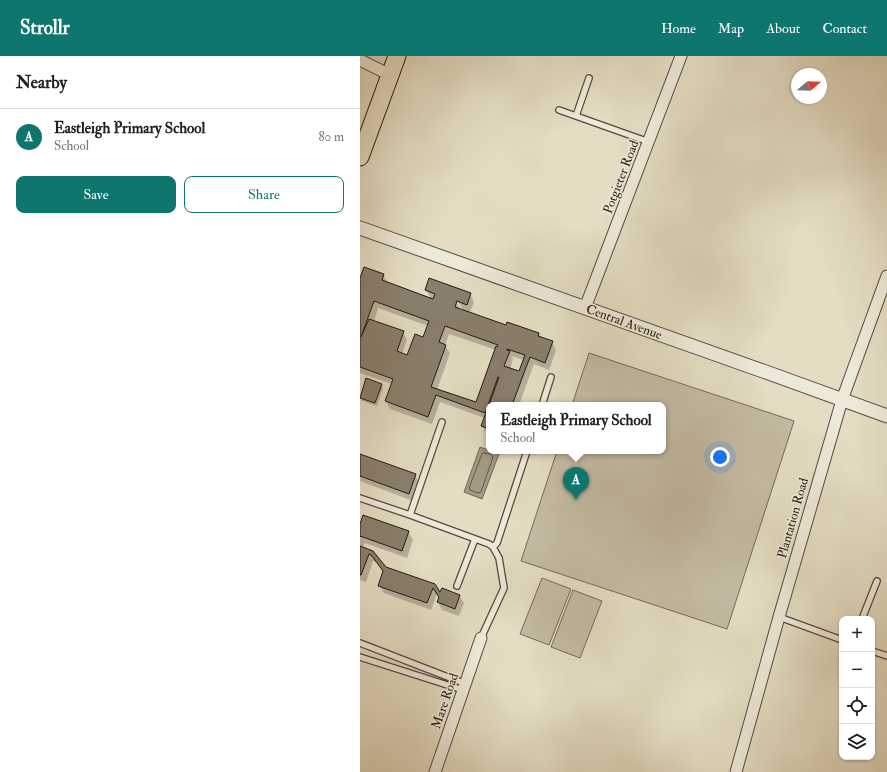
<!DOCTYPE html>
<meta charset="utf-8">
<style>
:root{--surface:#fff;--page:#f6f6f6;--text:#202124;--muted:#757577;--line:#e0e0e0;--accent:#0f766e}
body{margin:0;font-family:"IM FELL Double Pica",serif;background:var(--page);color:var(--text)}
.controls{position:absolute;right:12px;bottom:12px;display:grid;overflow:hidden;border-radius:8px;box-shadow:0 1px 3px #0004}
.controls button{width:36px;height:36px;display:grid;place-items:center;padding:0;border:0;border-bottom:1px solid var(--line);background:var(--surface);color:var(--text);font:20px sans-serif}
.compass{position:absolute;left:431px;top:12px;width:36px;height:36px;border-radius:50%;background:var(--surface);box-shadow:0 1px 3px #0004;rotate:71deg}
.you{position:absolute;left:360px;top:401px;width:14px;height:14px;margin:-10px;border:3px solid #fff;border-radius:50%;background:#1a73e8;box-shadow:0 0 0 6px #1a73e833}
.badge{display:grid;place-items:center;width:26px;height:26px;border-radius:50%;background:var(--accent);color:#fff;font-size:13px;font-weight:700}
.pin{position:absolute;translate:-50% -33px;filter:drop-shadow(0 1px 2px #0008)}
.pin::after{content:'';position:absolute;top:21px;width:14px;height:12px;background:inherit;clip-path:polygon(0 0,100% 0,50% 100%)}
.popup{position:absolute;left:126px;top:346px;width:180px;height:52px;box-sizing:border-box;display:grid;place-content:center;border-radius:8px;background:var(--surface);filter:drop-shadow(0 1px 3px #0005);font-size:13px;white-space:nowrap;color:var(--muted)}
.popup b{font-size:15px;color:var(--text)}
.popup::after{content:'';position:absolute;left:50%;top:100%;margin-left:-8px;border:8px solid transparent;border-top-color:var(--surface)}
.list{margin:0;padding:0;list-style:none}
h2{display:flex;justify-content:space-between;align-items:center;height:52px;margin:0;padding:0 16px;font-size:17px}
h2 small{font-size:13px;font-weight:400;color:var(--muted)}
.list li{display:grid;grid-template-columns:26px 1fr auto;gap:12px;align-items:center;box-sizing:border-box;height:56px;padding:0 16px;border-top:1px solid var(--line)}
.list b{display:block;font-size:15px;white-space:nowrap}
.list p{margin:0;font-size:13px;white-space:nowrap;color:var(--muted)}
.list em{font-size:13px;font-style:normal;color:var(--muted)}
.actions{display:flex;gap:8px;padding:12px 16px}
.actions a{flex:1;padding:9px 0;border:1px solid var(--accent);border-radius:8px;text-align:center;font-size:14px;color:var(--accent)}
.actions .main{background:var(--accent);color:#fff}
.icon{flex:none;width:22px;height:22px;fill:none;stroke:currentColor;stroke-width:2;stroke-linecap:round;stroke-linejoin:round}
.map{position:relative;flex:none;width:527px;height:716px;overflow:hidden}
header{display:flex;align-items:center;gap:24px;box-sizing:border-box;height:56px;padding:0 20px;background:var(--accent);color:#fff}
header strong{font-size:19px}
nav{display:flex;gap:22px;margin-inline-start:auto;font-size:14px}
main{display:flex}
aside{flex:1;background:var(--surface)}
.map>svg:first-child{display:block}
.green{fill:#c4bba4;stroke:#75695a}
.water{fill:#a39a86;stroke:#716656}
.shadow{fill:#0003;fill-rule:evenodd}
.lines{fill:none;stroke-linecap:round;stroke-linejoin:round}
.shore{stroke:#64584a;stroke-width:1}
.building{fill:#897e6d;stroke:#26170f;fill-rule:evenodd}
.service-casing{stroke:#56483c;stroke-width:8}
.minor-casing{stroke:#56483c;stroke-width:13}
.tertiary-casing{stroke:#56483c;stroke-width:15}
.primary-casing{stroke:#26170f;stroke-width:19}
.service{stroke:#ede9d8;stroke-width:5.5}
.minor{stroke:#ede9d8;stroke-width:11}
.tertiary{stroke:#ede9d8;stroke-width:13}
.primary{stroke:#e4ddc3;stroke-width:17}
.labels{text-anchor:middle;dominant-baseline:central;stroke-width:3;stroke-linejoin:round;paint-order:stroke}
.street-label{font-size:13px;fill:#26170f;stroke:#ede9d8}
</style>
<header>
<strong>Strollr</strong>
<nav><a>Home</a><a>Map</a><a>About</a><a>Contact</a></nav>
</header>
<main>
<aside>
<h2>Nearby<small></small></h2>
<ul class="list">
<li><span class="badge">A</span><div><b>Eastleigh Primary School</b><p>School</p></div><em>80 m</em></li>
</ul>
<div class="actions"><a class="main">Save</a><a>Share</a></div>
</aside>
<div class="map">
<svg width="527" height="716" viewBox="0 0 527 716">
<rect width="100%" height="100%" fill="#e4ddc3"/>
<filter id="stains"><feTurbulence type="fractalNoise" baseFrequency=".005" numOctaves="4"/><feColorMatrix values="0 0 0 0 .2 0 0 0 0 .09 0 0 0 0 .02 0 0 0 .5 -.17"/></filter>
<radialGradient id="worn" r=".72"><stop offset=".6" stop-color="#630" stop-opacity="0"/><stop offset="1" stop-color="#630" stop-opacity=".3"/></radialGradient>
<!-- green -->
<path class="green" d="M 229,297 L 434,365 L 367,573 L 161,505 L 197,395 L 303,395 L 303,349 L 212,349 Z
M 182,522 L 211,533 L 189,589 L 160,578 Z
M 213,534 L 242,545 L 220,602 L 191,591 Z"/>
<!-- water -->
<path class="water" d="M 120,391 L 139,398 L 122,443 L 104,436 Z"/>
<!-- shadow -->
<path class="shadow" d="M 23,219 L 28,227 L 71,243 L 66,234 L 110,238 L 114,246 L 110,257 L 146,270 L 179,278 L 181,282 L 192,286 L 196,294 L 189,314 L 174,308 L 159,349 L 129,349 L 129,379 L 127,378 L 123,370 L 125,362 L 80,346 L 72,368 L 30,353 L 26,345 L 32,328 L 0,317 L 0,225 ZM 95,241 L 103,254 L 101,254 L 94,242 ZM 18,252 L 68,270 L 63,282 L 48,300 L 42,298 L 47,284 L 43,276 L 14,266 ZM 89,278 L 136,294 L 117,348 L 77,334 L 90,297 L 85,289 ZM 151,300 L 164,304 L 159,316 L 150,313 L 153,303 Z
M 6,323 L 21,328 L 23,332 L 17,350 L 2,345 L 0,341 Z
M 0,399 L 55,419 L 59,427 L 53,445 L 0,425 Z
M 0,470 L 48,476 L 53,484 L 47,502 L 5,487 L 3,492 L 26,512 L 74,529 L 81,539 L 99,540 L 104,547 L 99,560 L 82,554 L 78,546 L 79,542 L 77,538 L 71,554 L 24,537 L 19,529 L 24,516 L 18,507 L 13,505 L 6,526 L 0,524 Z"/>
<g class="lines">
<!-- shore -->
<path class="shore" d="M 124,397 L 131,398 L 133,401 L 121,436 L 118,437 L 110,434 L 109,432 L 122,398 Z"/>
</g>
<!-- building -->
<path class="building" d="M 4,211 L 24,218 L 22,224 L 73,243 L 75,238 L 65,234 L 69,222 L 111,237 L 107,249 L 97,245 L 95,251 L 146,269 L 147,266 L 179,277 L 178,280 L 193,285 L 185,307 L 170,301 L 152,349 L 129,349 L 139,321 L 138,321 L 125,357 L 76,339 L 68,361 L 25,345 L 33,323 L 0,311 L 0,222 ZM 14,245 L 69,265 L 63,281 L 55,278 L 47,299 L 37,295 L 44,275 L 9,263 L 1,281 ZM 85,270 L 138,289 L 137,291 L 136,290 L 116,346 L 71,331 L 86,289 L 79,286 ZM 147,293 L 165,299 L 159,315 L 144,310 L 150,295 L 147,294 Z
M 6,322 L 22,328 L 15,347 L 0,342 Z
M 129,349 L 129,373 L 121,370 Z
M 0,398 L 56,418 L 49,438 L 0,420 Z
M 3,459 L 49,475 L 42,495 L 0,480 L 0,481 L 0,468 Z
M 0,490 L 13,495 L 26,511 L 75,528 L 80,536 L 82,532 L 100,539 L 95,553 L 77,546 L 79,541 L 73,532 L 67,547 L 18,530 L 23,515 L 12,500 L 9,498 L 1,519 L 0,519 Z"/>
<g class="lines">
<!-- service casing -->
<g class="service-casing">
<path id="service" d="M 199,54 L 289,86
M 216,60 L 229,22
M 182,349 L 191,321
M 0,442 L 50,459 L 82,366
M 50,459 L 129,488 L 133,491 L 139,502 L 144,532 L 121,582
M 133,491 L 137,487 L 167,395
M 97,530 L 115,483
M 419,561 L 482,584
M 502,563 L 517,525
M 0,587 L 106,628
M 512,595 L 527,600
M 0,601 L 103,634"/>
</g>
<!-- minor casing -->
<g class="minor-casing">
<path id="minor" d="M 0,4 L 30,19
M 225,252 L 321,0
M 75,716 L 121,582
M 376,716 L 419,561 L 482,344 L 527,220"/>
</g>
<!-- tertiary casing -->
<g class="tertiary-casing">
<path id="tertiary" d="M 0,172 L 403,315 L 527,360"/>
</g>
<!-- primary casing -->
<g class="primary-casing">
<path id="primary" d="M 0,101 L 37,0"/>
</g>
<!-- service -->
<use href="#service" class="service"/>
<!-- minor -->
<use href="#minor" class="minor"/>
<!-- tertiary -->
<use href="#tertiary" class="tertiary"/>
<!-- primary -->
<use href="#primary" class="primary"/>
</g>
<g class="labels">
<!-- street labels -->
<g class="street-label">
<text transform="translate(261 121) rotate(-69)">Potgieter Road</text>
<text transform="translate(264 266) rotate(20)">Central Avenue</text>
<text transform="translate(433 462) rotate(-74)">Plantation Road</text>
<text transform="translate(85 645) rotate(-71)">Mare Road</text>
</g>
</g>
<rect width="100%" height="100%" filter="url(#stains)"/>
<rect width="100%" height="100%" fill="url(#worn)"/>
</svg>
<div class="controls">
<button>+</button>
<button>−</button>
<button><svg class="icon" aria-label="locate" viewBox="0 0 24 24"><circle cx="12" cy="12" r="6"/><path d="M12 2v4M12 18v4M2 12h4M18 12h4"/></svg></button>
<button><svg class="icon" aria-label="layers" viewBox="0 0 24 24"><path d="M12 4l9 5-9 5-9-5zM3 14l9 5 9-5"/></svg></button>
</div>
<svg class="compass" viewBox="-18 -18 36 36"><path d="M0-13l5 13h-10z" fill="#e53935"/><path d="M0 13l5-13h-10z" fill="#757577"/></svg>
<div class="you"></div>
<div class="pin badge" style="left:216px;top:444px">A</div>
<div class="popup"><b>Eastleigh Primary School</b>School</div>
</div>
</main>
